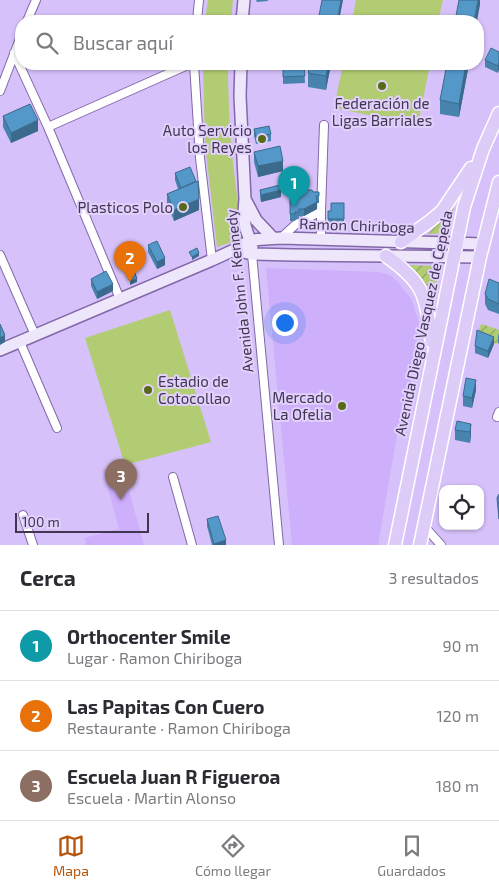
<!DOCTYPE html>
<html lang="es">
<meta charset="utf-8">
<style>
:root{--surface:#fff;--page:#f7f7f7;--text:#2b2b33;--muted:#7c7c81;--line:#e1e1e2;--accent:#b45309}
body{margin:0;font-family:"Exo 2",sans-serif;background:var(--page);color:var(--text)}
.controls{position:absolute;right:15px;bottom:15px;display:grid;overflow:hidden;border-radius:10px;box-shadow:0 1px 4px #0004}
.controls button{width:45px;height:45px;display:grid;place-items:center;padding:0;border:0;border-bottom:1px solid var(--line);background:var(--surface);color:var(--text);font:25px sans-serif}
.scale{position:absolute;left:15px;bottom:12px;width:134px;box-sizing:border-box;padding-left:5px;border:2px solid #413552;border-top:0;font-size:14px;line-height:18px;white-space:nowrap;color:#413552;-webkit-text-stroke:4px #e1d1fc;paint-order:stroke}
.you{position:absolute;left:284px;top:322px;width:18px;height:18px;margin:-12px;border:4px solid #fff;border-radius:50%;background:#1a73e8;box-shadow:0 0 0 8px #1a73e833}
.badge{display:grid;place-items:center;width:32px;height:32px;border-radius:50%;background:var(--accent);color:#fff;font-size:16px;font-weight:700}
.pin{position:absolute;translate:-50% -41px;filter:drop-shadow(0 1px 2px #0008)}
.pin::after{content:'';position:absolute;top:26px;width:18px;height:15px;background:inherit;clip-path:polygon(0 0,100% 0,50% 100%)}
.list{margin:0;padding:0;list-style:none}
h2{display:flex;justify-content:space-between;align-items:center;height:65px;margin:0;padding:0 20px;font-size:21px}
h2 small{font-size:16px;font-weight:400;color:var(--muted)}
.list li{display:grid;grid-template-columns:32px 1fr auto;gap:15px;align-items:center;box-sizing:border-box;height:70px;padding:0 20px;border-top:1px solid var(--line)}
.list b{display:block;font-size:19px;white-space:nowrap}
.list p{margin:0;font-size:16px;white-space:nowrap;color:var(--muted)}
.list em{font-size:16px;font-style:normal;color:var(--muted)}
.icon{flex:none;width:28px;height:28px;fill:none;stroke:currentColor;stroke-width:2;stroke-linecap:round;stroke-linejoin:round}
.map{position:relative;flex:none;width:499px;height:545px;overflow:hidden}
.search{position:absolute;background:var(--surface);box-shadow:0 1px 4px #0004;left:15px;right:15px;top:15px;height:55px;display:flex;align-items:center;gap:12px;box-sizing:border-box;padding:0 18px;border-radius:20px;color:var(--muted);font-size:19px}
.sheet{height:275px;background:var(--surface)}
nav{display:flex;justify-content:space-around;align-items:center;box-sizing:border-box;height:70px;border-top:1px solid var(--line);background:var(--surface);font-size:14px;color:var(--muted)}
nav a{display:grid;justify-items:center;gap:2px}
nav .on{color:var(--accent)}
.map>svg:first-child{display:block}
.built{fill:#ceaffc}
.park{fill:#b2cc73}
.garden{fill:url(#garden-furrows)}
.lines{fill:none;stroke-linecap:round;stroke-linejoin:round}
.street-casing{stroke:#8268a8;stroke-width:10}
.secondary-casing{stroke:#8268a8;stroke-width:14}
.primary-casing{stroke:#fff;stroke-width:15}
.street{stroke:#fff;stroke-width:8}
.secondary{stroke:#eee6fb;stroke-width:11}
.primary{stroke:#ddccf7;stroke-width:12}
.wall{fill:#4883ad}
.shaded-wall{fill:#3b6a8d}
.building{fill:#5498c9;stroke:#3b6a8d}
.poi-dot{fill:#576a17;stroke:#e1d1fc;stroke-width:2}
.labels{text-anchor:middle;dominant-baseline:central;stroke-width:4;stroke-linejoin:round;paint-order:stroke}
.poi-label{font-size:15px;fill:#413552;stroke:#e1d1fc;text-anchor:end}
.street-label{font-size:15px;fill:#413552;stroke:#e1d1fc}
</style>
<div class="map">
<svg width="499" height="545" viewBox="0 0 499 545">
<defs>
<pattern id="garden-furrows" width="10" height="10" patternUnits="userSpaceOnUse" patternTransform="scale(1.25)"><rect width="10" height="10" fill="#b2cc73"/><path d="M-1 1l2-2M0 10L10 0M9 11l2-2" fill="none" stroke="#92a661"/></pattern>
</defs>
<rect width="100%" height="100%" fill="#d7c1fa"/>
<!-- built -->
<path class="built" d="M 266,268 L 379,272 L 390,275 L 397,281 L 412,300 L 419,323 L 415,358 L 408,402 L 398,429 L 378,545 L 292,545 Z
M 122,465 L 144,545 L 86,545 L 84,538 L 119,529 L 103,470 Z"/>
<!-- park -->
<path class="park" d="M 208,0 L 233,0 L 231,21 L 205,21 Z
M 356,0 L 443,0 L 438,21 L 352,21 Z
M 203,64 L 228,64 C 228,123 233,180 244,238 L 217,247 L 205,144 Z
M 343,64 L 430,64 L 418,125 L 334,108 Z
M 170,310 L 211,442 L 125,465 L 85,338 Z"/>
<!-- garden -->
<path class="garden" d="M 454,207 L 447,233 L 428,234 Z
M 409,265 L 434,266 L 439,273 L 433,297 L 424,281 Z
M 482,324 L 499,330 L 499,339 L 497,344 L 477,336 L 480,326 Z"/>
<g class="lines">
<!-- street casing -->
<g class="street-casing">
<path id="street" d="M 27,21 L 36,0
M 197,21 L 199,0
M 14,53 L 48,127 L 120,299
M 194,64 L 200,158 L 212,260
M 0,91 L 21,36
M 48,127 L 190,64
M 321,211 L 321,239
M 281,238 L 295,225 L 321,211 L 324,125
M 252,254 L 279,545
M 0,255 L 35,335
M 20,342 L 57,428
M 497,417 L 499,412
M 173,477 L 192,545
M 23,515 L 33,545
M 424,526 L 441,545"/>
</g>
<!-- secondary casing -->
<g class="secondary-casing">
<path id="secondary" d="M 242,21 L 244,0
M 241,64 L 240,96 L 245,199 C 244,211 243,221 247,232 C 249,238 251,241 252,247
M 245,199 L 256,220 L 273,238
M 234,250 L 252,254 L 293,255 L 480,257
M 0,350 L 212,260 L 234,250 L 251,240 L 281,238 L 483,244"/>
</g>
<!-- primary casing -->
<g class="primary-casing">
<path id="primary" d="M 401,242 L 430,221 L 442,211 L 471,168
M 386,256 C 426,284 425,296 432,342
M 395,545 L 464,207 L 483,149 L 499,113
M 420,545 L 480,257 L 499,182"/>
</g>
<!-- street -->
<use href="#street" class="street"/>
<!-- secondary -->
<use href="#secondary" class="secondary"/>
<!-- primary -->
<use href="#primary" class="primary"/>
</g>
<!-- wall -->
<path class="wall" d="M 256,0 L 268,0 L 268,1 L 257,2 Z
M 499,52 L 498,73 L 485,67 L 485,60 Z
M 252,64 L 261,64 L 261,66 L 253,67 Z
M 283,64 L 304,64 L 305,83 L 283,84 Z
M 310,64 L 331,64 L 326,90 L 308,87 L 308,73 Z
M 447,64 L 469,64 L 459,117 L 440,114 L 440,100 Z
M 3,116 L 38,131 L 11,143 L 3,127 Z
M 254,129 L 271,134 L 271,141 L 256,144 L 254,136 Z
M 254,152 L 283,171 L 258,177 L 254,162 Z
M 175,173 L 199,210 L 174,221 L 167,204 L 167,194 L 178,189 L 175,180 Z
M 260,190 L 281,197 L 261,202 L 260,197 Z
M 290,190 L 319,192 L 319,203 L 317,203 L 317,209 L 304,216 L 299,216 L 299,219 L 295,219 L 295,221 L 290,221 Z
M 328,211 L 344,219 L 344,226 L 328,226 Z
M 148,245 L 165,265 L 157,269 L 148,252 Z
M 91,279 L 113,291 L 97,299 L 91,286 Z
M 499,283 L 499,314 L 488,310 L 485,304 L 485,294 Z
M 499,333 L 499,344 L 498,343 L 498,336 Z
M 494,344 L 488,358 L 475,353 L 475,346 Z
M 476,390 L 472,408 L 463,406 L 463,396 Z
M 471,424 L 471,434 L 470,443 L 455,440 L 455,430 Z
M 207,519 L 226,545 L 212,545 L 207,526 Z"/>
<!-- shaded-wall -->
<path class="shaded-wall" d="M 341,0 L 343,0 L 339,21 L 337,21 Z
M 478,0 L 480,0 L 480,5 L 477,21 L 474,21 Z
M 499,62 L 499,70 L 498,73 L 498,66 Z
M 329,64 L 331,64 L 326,90 L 326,76 Z
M 466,64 L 469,64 L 459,117 L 459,104 Z
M 38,120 L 38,131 L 11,143 L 11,133 Z
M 283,161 L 283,171 L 258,177 L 258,166 Z
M 281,190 L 281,197 L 261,202 L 261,195 Z
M 199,199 L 199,210 L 174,221 L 174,210 Z
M 317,202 L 317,209 L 304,216 L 304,209 Z
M 199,253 L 199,256 L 192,260 L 192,257 Z
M 165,258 L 165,265 L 157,269 L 157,262 Z
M 137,279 L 137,282 L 130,285 L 130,281 Z
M 113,284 L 113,291 L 97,299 L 97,292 Z
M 5,335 L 5,342 L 0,345 L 0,338 Z
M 494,337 L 494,344 L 488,358 L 488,351 Z
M 476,380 L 476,390 L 472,408 L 472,398 Z
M 471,424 L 471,434 L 470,443 L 470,432 Z
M 226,540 L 226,545 L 214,545 L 214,544 Z"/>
<!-- building -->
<path class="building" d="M 322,0 L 341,0 L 337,21 L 318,21 Z
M 459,0 L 478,0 L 474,21 L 455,21 Z
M 491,48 L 499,52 L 499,62 L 498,66 L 485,60 Z
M 283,64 L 304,64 L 305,76 L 283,77 Z
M 310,64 L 329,64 L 326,76 L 308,73 Z
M 447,64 L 466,64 L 459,104 L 440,100 Z
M 30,104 L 38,120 L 11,133 L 3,116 Z
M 269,126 L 271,134 L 256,137 L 254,129 Z
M 280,146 L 283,161 L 258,166 L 254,152 Z
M 190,167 L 196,181 L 181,188 L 175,173 Z
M 198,181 L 199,199 L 174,210 L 167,194 Z
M 280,185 L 281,190 L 261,195 L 260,190 Z
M 290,190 L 312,190 L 313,192 L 319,192 L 319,196 L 316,196 L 317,202 L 304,209 L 299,209 L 299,212 L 295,212 L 295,214 L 290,214 Z
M 331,203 L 344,203 L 344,219 L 328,219 L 328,211 L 331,211 Z
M 157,241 L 165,258 L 157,262 L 148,245 Z
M 197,248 L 199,253 L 192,257 L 189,252 Z
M 106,271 L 113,284 L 97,292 L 91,279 Z
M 135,273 L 137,279 L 130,281 L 127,276 Z
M 489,279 L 499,283 L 499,304 L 488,299 L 485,294 Z
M 0,324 L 5,335 L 0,338 Z
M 477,330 L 494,337 L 488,351 L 475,346 Z
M 466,378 L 476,380 L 472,398 L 463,396 Z
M 457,421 L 471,424 L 470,432 L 455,430 Z
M 499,494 L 499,519 L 497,498 Z
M 218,516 L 226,540 L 214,544 L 207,519 Z"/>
<!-- markers -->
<g class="poi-dot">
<circle cx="382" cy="86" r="5"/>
<circle cx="262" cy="139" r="5"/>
<circle cx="183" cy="207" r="5"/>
<circle cx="148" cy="390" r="5"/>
<circle cx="342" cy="406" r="5"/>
</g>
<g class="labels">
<!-- poi labels -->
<g class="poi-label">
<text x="382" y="103" text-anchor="middle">Federación de<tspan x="382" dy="17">Ligas Barriales</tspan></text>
<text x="252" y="130">Auto Servicio<tspan x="252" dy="17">los Reyes</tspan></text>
<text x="173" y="207">Plasticos Polo</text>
<text x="158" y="381" text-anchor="start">Estadio de<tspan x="158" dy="17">Cotocollao</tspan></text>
<text x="332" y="397">Mercado<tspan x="332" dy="17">La Ofelia</tspan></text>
</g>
<!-- street labels -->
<g class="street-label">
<text transform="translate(357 225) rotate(2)">Ramon Chiriboga</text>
<text transform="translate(239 291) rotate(-96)">Avenida John F. Kennedy</text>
<text transform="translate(423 323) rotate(-78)">Avenida Diego Vasquez de Cepeda</text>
</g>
</g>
</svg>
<div class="controls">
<button><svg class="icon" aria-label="locate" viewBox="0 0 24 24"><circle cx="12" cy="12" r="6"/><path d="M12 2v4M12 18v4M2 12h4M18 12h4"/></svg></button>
</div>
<div class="scale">100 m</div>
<div class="you"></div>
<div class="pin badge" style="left:294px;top:207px;background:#0f9aa8">1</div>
<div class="pin badge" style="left:130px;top:282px;background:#e8710a">2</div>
<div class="pin badge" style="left:121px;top:500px;background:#8d6e63">3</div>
<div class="search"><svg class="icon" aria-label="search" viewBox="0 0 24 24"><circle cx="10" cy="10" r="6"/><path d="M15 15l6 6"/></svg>Buscar aquí</div>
</div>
<section class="sheet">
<h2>Cerca<small>3 resultados</small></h2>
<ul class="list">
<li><span class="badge" style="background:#0f9aa8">1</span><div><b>Orthocenter Smile</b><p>Lugar · Ramon Chiriboga</p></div><em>90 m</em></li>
<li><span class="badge" style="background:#e8710a">2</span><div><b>Las Papitas Con Cuero</b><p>Restaurante · Ramon Chiriboga</p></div><em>120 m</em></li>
<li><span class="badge" style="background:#8d6e63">3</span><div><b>Escuela Juan R Figueroa</b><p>Escuela · Martin Alonso</p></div><em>180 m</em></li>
</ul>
</section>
<nav>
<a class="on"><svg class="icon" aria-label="map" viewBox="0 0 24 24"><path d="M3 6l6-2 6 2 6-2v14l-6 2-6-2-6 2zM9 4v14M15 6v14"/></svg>Mapa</a>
<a><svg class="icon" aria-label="directions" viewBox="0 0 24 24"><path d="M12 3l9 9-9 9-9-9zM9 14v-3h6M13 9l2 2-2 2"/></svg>Cómo llegar</a>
<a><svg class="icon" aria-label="saved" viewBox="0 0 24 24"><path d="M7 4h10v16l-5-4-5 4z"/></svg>Guardados</a>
</nav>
